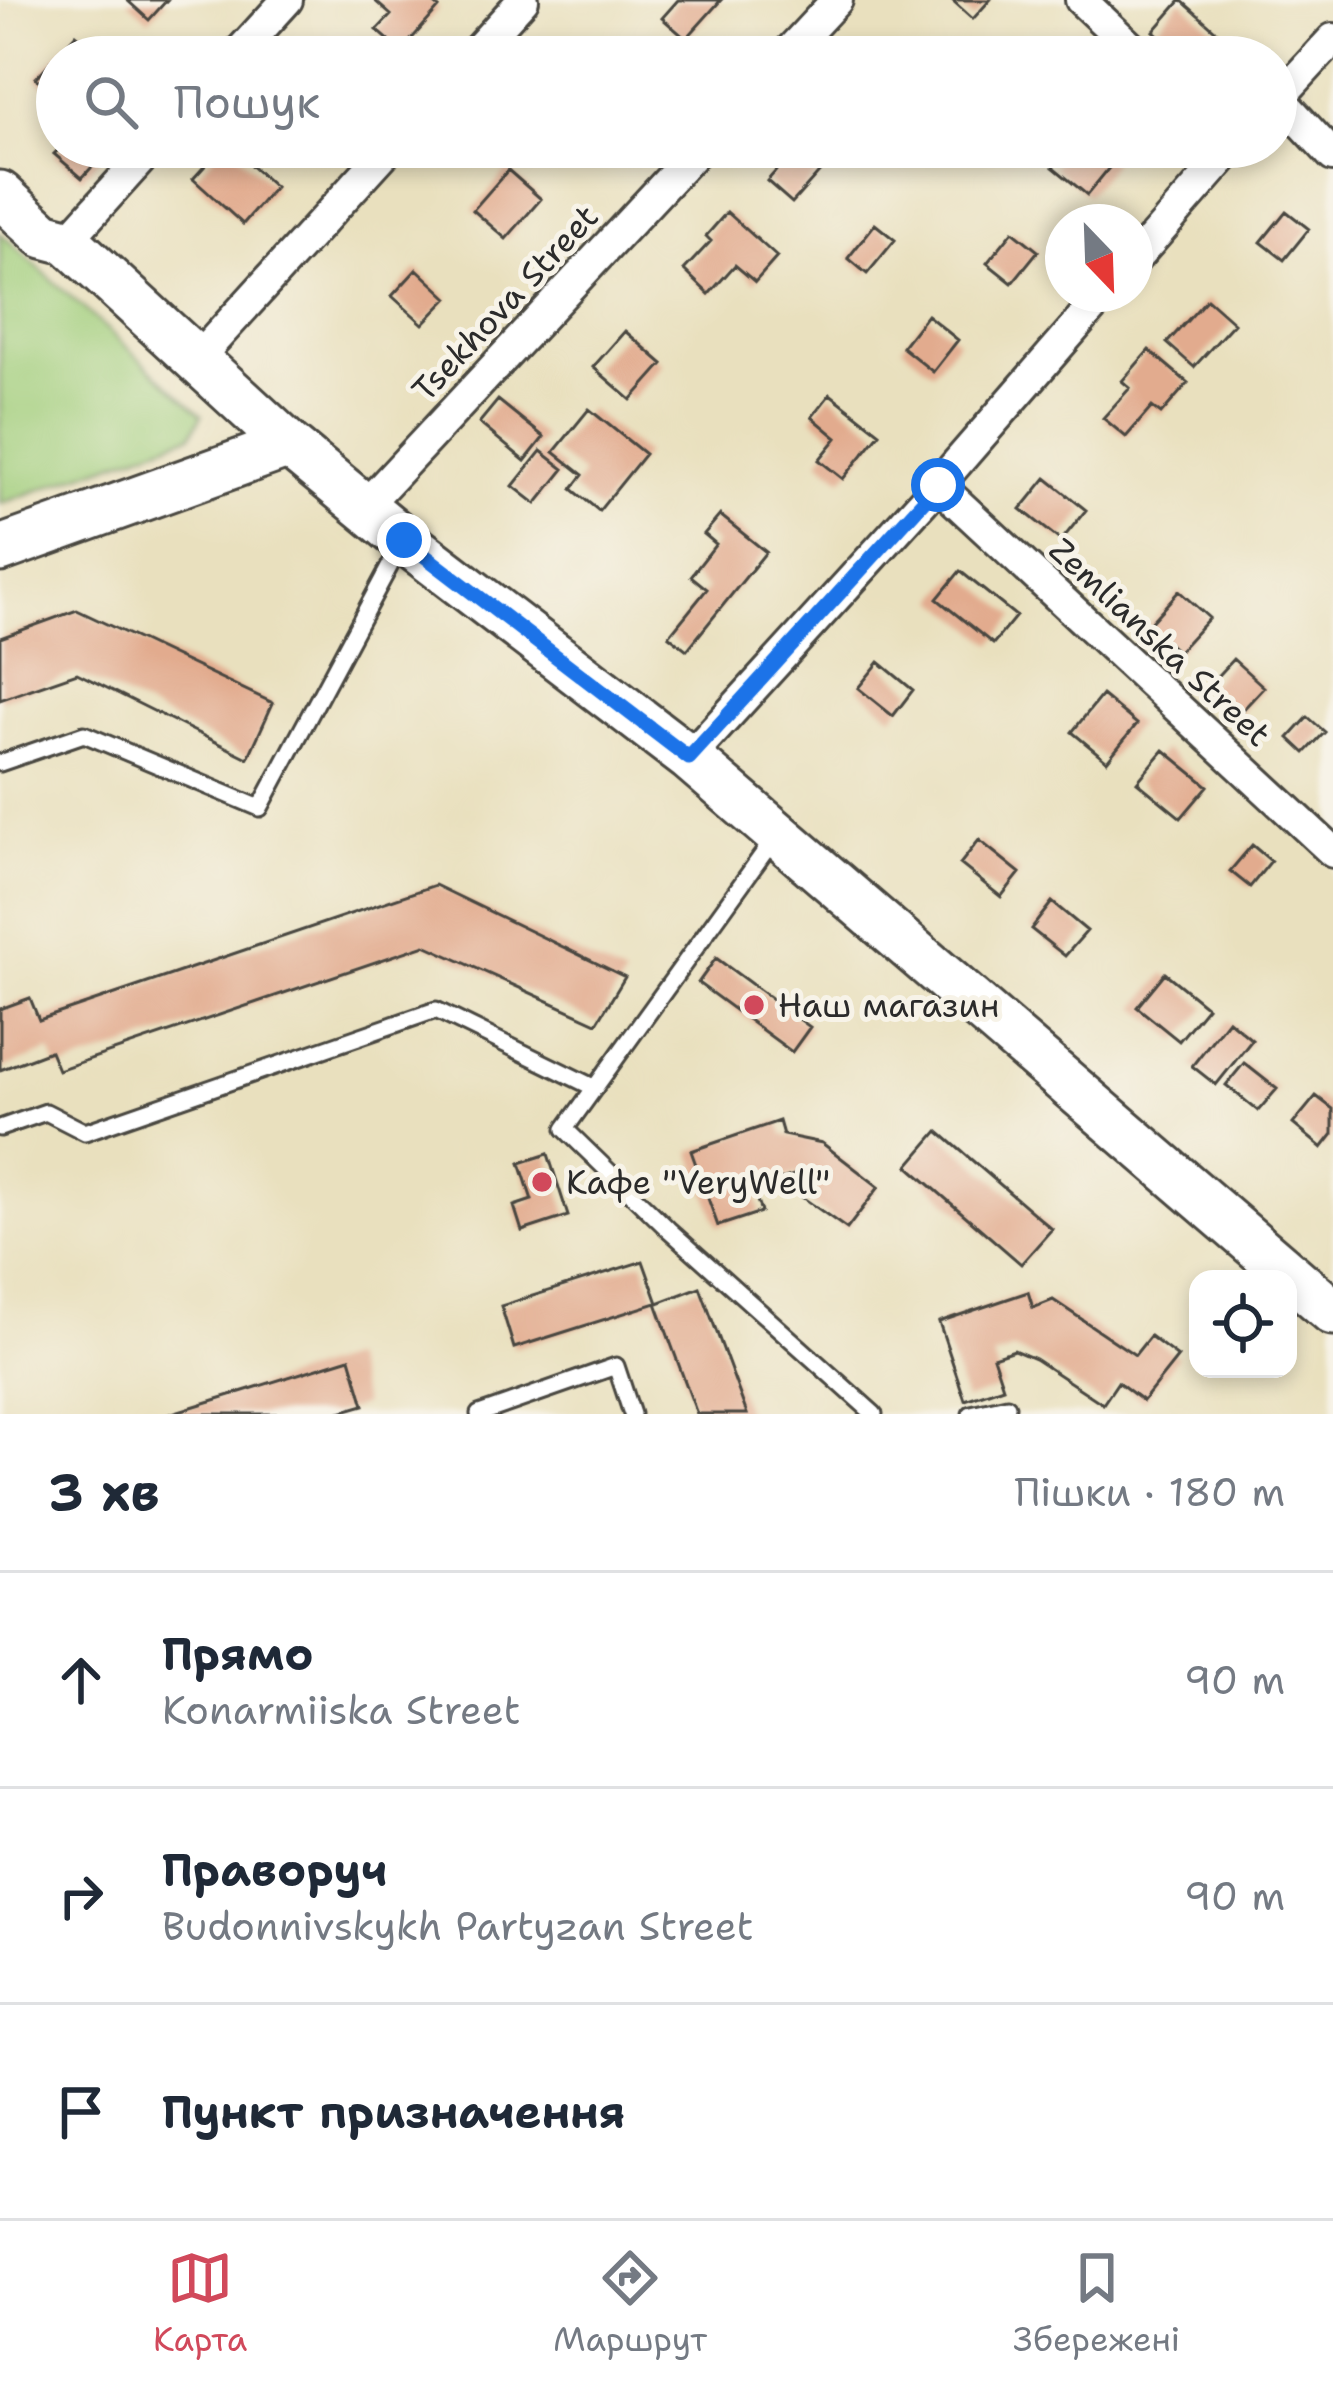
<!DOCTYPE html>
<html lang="uk">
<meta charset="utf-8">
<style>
:root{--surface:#fff;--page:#f2f2f3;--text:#1f2937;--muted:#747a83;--line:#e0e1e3;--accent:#d1495b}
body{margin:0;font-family:"Shantell Sans",sans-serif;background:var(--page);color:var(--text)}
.controls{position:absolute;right:36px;bottom:36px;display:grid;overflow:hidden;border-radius:24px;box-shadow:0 6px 18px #0003}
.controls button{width:108px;height:108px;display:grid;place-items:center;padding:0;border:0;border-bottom:3px solid var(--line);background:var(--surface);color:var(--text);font:60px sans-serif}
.compass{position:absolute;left:1045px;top:204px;width:108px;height:108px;border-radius:50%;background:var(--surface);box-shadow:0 6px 18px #0003;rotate:157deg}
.stop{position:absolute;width:36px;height:36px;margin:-27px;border:9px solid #1a73e8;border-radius:50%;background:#fff}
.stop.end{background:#1a73e8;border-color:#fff;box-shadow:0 3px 12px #0008}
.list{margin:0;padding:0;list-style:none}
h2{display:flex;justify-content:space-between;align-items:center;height:156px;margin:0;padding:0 48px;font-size:51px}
h2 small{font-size:39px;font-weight:400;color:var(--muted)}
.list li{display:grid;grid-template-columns:78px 1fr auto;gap:36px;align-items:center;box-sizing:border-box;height:216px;padding:0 48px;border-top:3px solid var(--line)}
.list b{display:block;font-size:45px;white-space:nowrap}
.list p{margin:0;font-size:39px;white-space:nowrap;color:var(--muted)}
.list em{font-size:39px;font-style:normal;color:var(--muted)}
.icon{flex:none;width:66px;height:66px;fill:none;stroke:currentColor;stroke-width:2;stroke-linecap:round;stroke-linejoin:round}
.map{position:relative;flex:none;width:1333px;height:1414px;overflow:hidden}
.search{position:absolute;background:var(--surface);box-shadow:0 6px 18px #0003;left:36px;right:36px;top:36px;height:132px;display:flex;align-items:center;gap:30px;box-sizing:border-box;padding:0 42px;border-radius:66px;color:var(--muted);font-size:45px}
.sheet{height:804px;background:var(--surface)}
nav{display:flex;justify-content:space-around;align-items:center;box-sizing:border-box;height:168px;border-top:3px solid var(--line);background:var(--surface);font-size:33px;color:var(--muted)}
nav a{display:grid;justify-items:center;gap:6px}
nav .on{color:var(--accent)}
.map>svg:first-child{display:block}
.green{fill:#a1ce7c;stroke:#667c54;stroke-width:3}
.building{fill:#e2ab8e}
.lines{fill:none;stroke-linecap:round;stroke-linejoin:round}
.lane-casing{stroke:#484641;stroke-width:21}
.street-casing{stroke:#484641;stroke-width:36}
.secondary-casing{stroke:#484641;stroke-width:51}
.lane{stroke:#fff;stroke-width:15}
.street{stroke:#fff;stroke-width:30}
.secondary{stroke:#fff;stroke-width:45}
.route{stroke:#1a73e8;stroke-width:15}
.poi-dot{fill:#d1495b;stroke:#f7f3e8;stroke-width:4.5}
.labels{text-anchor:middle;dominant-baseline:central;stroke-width:10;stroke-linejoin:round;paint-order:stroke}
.street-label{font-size:33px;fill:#2b2b2b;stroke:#f7f3e8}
.poi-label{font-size:33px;fill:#2b2b2b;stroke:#f7f3e8;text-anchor:start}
</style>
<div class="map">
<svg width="1333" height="1414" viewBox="0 0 1333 1414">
<rect width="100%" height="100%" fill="#f7f3e8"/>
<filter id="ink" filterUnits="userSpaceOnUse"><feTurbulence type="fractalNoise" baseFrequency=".00833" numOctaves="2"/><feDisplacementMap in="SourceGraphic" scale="24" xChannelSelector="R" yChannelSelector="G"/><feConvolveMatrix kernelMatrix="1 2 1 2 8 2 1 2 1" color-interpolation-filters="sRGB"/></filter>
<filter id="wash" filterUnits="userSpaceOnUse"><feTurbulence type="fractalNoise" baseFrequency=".004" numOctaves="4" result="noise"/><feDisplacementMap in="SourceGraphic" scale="48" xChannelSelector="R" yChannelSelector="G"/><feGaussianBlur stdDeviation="2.7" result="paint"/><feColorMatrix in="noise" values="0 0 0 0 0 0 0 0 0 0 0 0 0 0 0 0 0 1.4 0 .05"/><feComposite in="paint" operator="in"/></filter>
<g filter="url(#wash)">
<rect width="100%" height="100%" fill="#e9e0be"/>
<!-- green -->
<path class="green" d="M 0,233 L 202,415 L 191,435 L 0,504 Z"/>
<g id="blocks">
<!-- building -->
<path class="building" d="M 127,0 L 167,0 L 149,20 Z
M 374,0 L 430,0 L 439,8 L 401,51 L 377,30 L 391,15 Z
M 678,0 L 721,0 L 686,39 L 662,18 Z
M 952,0 L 990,0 L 973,19 Z
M 1181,0 L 1225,39 L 1209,57 L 1183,57 L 1154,31 Z
M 76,34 L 103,57 L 57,57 L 57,97 L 36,78 Z
M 61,147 L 110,147 L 82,178 L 54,154 Z
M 222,147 L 230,147 L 275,187 L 243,224 L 193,179 Z
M 797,147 L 803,147 L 825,166 L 792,203 L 767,181 Z
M 1068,147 L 1093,147 L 1113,163 L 1087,195 L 1053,167 Z
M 508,170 L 541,199 L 506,239 L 473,210 Z
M 1286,211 L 1309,229 L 1284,260 L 1261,242 Z
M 727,212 L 777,257 L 755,282 L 735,265 L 709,294 L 684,270 L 711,241 L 706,236 Z
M 875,224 L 895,240 L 867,274 L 848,258 Z
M 1013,231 L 1038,251 L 1012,283 L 987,263 Z
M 417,269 L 448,298 L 423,324 L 392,296 Z
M 1207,299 L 1234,323 L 1194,367 L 1167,343 Z
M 927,315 L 958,340 L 933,372 L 902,347 Z
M 625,331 L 663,364 L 631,400 L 593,367 Z
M 1149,350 L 1188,383 L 1161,414 L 1152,407 L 1126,437 L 1103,418 L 1130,388 L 1122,381 Z
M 830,394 L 880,433 L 843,479 L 819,460 L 837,438 L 812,417 Z
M 498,400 L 544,437 L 525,461 L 479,423 Z
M 589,409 L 645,454 L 599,511 L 572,489 L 583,475 L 554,452 Z
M 541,451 L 564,469 L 536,504 L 513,486 Z
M 1046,478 L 1086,510 L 1061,541 L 1021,509 Z
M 720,515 L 766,552 L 687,650 L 669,636 L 707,589 L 691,576 L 716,544 L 704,534 Z
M 960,571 L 1016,616 L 993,644 L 937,599 Z
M 1179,591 L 1209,618 L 1178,652 L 1148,625 Z
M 77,610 L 273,703 L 248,758 L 77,673 L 0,700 L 0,638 Z
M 1233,659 L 1264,687 L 1239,714 L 1208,686 Z
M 879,662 L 913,690 L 893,716 L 858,688 Z
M 1102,695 L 1137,724 L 1107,761 L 1072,732 Z
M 1308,717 L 1325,732 L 1305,753 L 1289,738 Z
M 1164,750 L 1208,786 L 1181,818 L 1137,782 Z
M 979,840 L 1020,873 L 1001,897 L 960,864 Z
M 1252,845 L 1271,861 L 1250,887 L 1230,871 Z
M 435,885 L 625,977 L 597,1023 L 425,945 L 58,1070 L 50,1051 L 0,1070 L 0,1009 L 30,998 L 39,1020 Z
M 1052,902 L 1087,931 L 1065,956 L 1031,929 Z
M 716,958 L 810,1027 L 792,1052 L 698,983 Z
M 1165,973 L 1207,1007 L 1179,1041 L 1137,1007 Z
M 1228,1020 L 1252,1040 L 1216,1085 L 1192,1066 Z
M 1244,1063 L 1277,1089 L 1258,1111 L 1226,1085 Z
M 1316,1096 L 1333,1109 L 1333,1134 L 1322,1148 L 1293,1124 Z
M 779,1121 L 783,1135 L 822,1143 L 879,1187 L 847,1229 L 789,1188 L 800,1173 L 764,1185 L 761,1177 L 750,1180 L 761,1212 L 718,1226 L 691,1151 Z
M 938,1131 L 1052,1229 L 1021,1264 L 908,1166 Z
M 548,1154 L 568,1216 L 522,1231 L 514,1206 L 532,1200 L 520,1163 Z
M 643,1261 L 658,1303 L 700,1287 L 747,1414 L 697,1414 L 656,1303 L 514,1348 L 501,1306 Z
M 1028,1292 L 1033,1308 L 1053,1300 L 1135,1355 L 1150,1336 L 1178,1357 L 1143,1401 L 1118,1382 L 1103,1404 L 1035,1359 L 1014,1350 L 993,1357 L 1003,1387 L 965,1400 L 939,1322 Z
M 350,1358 L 364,1405 L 333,1414 L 169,1414 Z"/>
</g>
</g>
<g filter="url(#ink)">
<use href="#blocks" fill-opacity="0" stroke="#484641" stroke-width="3"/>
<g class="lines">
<!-- lane casing -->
<g class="lane-casing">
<path id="lane" d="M 0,763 L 84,734 L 260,808 L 402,543
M 776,836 L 565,1129 L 668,1229 L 874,1414
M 0,1128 L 46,1112 L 85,1132 L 436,1010 L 595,1088
M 479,1414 L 616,1366 L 632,1414
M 971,1414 L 1007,1406"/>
</g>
<!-- street casing -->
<g class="street-casing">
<path id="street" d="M 1081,0 L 1141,57
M 235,57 L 287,0
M 471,57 L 523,0
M 784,57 L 837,0
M 1279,98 L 1333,156
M 1276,101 L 1333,39
M 67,241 L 152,147
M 1135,259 L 1233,147
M 196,360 L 390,147
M 938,485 L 1333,852
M 363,508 L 700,147
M 689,758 L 938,485 L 1104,294"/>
</g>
<!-- secondary casing -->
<g class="secondary-casing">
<path id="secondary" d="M 0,194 L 44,235 L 67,241 L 289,445 L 404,540 L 689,758 L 1333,1312
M 0,549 L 289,445"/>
</g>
<!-- lane -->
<use href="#lane" class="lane"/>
<!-- street -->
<use href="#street" class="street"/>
<!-- secondary -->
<use href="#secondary" class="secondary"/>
</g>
</g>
<g class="lines" filter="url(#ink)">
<!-- route -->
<path class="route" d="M 404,540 L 689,758 L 938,485"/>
</g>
<!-- markers -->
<g class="poi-dot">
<circle cx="754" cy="1005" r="12"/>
<circle cx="542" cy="1182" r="12"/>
</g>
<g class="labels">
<!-- street labels -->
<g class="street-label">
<text transform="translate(505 303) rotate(-47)">Tsekhova Street</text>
<text transform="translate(1160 642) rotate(43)">Zemlianska Street</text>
</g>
<!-- poi labels -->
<g class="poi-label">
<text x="778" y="1005">Наш магазин</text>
<text x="566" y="1182">Кафе "VeryWell"</text>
</g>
</g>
</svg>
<div class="controls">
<button><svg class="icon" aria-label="locate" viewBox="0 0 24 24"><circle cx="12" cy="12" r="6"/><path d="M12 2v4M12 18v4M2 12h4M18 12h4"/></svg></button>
</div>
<svg class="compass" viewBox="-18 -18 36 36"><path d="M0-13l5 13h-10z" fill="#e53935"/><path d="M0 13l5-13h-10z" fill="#747a83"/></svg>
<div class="stop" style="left:938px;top:485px"></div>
<div class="stop end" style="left:404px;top:540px"></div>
<div class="search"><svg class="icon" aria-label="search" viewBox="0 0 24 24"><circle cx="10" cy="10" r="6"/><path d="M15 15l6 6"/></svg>Пошук</div>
</div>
<section class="sheet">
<h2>3 хв<small>Пішки · 180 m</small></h2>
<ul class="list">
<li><svg class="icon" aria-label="ahead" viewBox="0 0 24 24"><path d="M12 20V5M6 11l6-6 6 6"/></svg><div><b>Прямо</b><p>Konarmiiska Street</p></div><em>90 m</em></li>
<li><svg class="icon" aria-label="right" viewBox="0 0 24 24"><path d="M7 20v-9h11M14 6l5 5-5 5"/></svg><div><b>Праворуч</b><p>Budonnivskykh Partyzan Street</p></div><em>90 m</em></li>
<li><svg class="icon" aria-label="arrive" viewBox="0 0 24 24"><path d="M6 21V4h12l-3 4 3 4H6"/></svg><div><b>Пункт призначення</b></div></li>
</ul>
</section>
<nav>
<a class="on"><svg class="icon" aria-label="map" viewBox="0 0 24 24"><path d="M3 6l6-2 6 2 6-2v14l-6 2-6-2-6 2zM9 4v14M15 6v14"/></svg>Карта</a>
<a><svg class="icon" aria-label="directions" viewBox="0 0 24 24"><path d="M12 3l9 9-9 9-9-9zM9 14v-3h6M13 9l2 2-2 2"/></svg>Маршрут</a>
<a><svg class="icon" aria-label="saved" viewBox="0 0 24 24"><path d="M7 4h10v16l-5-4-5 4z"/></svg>Збережені</a>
</nav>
